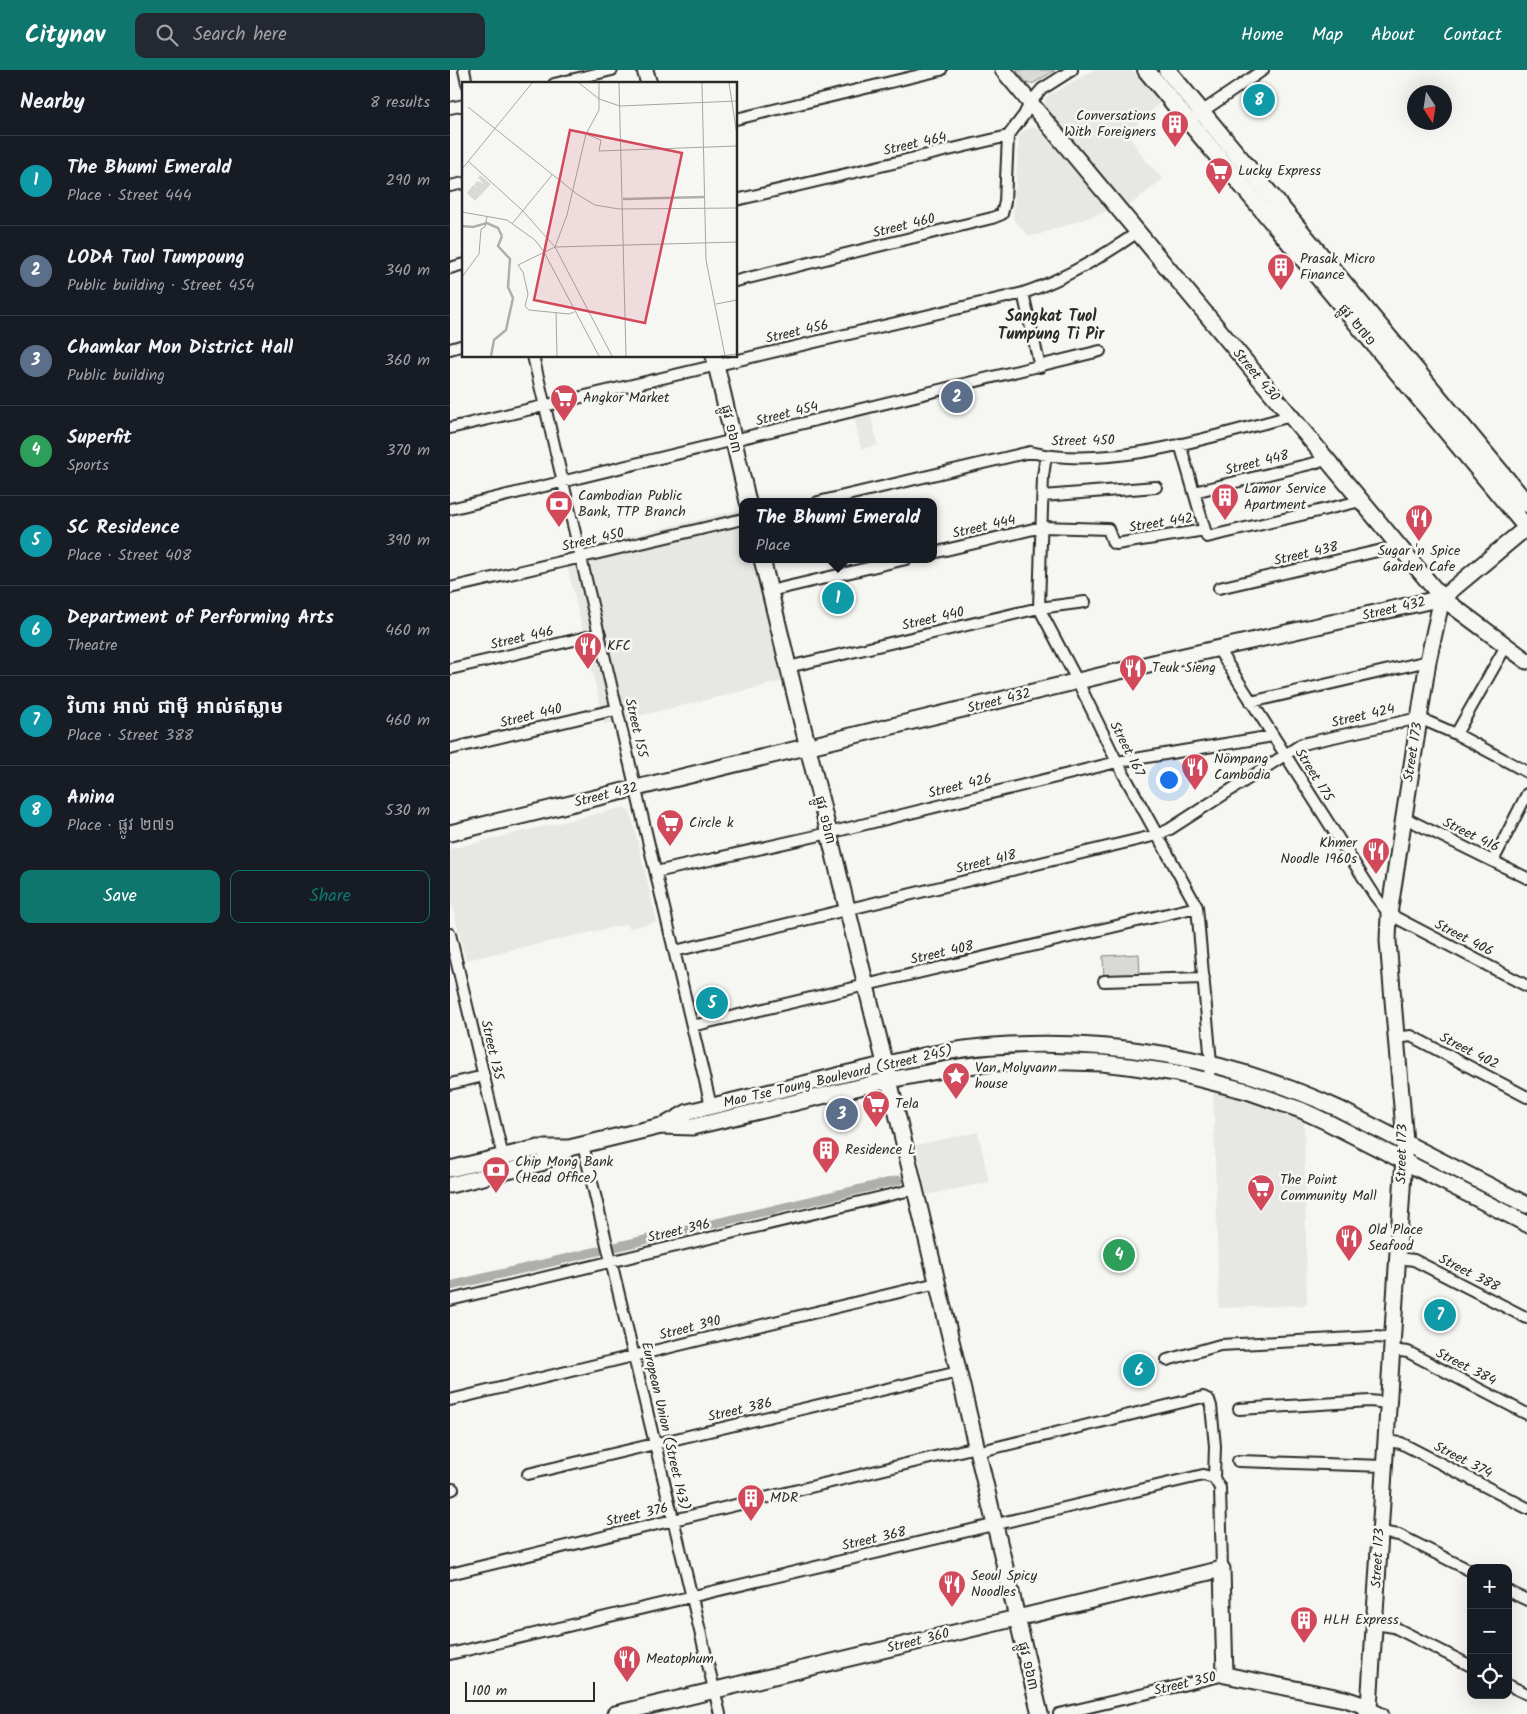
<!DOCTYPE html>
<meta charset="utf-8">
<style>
:root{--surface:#171b24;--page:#242831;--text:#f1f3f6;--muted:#9ea1a6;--line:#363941;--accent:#0f766e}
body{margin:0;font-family:Kalam,"Noto Sans Khmer",sans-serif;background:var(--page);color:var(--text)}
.controls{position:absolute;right:15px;bottom:15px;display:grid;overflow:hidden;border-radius:10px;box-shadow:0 5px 20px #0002}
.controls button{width:45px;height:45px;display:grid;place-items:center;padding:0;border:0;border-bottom:1px solid var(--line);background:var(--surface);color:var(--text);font:25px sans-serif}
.compass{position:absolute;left:957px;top:15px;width:45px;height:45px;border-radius:50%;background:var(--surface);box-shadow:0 5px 20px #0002;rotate:168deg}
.scale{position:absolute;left:15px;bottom:12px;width:130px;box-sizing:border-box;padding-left:5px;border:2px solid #2b2b2b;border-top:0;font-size:14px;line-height:18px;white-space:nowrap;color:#2b2b2b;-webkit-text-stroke:4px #f6f6f2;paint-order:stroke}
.you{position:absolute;left:718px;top:709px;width:18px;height:18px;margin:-12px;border:4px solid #fff;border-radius:50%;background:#1a73e8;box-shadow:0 0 0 8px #1a73e833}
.badge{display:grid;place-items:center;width:32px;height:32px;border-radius:50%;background:var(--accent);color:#fff;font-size:16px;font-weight:700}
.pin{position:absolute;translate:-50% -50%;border:2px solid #fff;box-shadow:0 1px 5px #0006}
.popup{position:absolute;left:289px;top:428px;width:198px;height:65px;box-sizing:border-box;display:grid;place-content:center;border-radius:10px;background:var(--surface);filter:drop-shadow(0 1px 4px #0005);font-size:16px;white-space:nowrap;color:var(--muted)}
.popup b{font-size:19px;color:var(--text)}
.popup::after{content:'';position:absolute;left:50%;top:100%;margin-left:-10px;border:10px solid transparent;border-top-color:var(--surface)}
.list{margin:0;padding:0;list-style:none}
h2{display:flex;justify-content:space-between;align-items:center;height:65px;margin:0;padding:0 20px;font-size:21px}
h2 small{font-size:16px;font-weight:400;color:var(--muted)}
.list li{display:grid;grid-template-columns:32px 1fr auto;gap:15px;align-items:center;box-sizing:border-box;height:90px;padding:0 20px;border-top:1px solid var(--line)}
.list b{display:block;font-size:19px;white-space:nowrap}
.list p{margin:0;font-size:16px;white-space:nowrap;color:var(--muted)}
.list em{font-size:16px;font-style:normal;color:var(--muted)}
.actions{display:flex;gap:10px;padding:15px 20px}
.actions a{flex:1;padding:11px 0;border:1px solid var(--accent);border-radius:10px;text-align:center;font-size:18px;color:var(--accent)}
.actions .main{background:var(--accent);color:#fff}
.icon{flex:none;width:28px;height:28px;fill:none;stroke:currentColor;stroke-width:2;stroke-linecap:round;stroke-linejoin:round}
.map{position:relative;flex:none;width:1077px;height:1644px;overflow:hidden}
header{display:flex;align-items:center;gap:30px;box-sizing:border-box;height:70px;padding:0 25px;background:var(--accent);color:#fff}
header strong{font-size:24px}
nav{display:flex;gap:28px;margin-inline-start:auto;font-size:18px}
.search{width:350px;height:45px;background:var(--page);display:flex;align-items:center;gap:12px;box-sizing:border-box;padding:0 18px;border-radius:10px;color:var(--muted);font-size:19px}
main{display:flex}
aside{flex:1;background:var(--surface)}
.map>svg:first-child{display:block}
.built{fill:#e7e7e3}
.green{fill:#d9d9d5;stroke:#828280}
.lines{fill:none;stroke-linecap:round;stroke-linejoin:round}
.canal{stroke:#aeaeab;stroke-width:9}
.street-casing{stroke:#2b2b2b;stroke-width:14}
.secondary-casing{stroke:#2b2b2b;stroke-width:19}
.primary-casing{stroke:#2b2b2b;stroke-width:20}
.street{stroke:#f6f6f2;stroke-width:10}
.secondary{stroke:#f6f6f2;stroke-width:15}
.primary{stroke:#f6f6f2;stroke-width:16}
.labels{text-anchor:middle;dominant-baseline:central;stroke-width:5;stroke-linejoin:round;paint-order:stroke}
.poi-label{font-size:14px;fill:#2b2b2b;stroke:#f6f6f2;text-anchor:start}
.street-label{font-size:14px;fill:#2b2b2b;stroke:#f6f6f2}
.quarter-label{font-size:16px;font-weight:bold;fill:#2b2b2b;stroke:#f6f6f2}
.inset-river{fill:none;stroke:#aeaeab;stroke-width:2.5}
.inset-road{fill:none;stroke:#a5a5a2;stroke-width:1}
.view{fill:#d1495b;fill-opacity:0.15;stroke:#d1495b;stroke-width:2.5}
.inset-edge{fill:none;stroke:#2b2b2b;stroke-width:2.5}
</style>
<header>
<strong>Citynav</strong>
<div class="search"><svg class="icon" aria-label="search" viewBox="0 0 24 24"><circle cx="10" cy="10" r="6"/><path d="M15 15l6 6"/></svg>Search here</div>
<nav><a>Home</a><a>Map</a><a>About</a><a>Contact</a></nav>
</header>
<main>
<aside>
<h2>Nearby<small>8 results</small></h2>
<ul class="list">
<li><span class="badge" style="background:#0f9aa8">1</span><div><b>The Bhumi Emerald</b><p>Place · Street 444</p></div><em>290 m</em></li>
<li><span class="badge" style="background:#5c6f8a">2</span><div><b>LODA Tuol Tumpoung</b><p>Public building · Street 454</p></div><em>340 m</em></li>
<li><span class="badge" style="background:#5c6f8a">3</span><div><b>Chamkar Mon District Hall</b><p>Public building</p></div><em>360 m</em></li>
<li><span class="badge" style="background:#2e9e5b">4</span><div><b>Superfit</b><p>Sports</p></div><em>370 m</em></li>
<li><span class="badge" style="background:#0f9aa8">5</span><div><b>SC Residence</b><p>Place · Street 408</p></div><em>390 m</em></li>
<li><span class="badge" style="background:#0f9aa8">6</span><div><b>Department of Performing Arts</b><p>Theatre</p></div><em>460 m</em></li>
<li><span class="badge" style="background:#0f9aa8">7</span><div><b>វិហារ អាល់ ជាម៉ី អាល់ឥស្លាម</b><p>Place · Street 388</p></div><em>460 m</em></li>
<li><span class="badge" style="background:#0f9aa8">8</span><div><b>Anina</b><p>Place · ផ្លូវ ២៧១</p></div><em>530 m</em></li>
</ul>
<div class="actions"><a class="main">Save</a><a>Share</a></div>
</aside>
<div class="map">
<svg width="1077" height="1644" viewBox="0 0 1077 1644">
<rect width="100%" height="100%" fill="#f6f6f2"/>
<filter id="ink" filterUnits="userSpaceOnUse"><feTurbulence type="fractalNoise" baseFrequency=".02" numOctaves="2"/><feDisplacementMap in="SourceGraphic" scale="10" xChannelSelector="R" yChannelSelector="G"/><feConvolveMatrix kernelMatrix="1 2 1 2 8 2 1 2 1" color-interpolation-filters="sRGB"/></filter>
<g filter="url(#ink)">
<!-- built -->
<path class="built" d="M 643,0 L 682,0 L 710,33 L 677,63 L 696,91 L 713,109 L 676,138 L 597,41 L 594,34 L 596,27 Z
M 585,57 L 589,59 L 658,141 L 587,165 L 579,166 L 563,149 L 569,67 L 573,61 Z
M 420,342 L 428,375 L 411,379 L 404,346 Z
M 293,439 L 293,489 L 323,489 L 351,607 L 155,654 L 114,482 Z
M 175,737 L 181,744 L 207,852 L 179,858 L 178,854 L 16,890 L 0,827 L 0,779 Z
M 763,1017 L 790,1025 L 854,1048 L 857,1235 L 769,1238 Z
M 528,1062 L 539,1112 L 477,1125 L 466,1075 Z"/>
<!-- green -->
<path class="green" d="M 566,0 L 605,0 L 584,13 L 578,14 Z
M 689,884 L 690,908 L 654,910 L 653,886 Z"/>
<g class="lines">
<!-- canal -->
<path class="canal" d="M 0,1216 L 449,1110"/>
<!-- street casing -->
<g class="street-casing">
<path id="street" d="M 14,0 L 17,14
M 104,14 L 162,0
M 0,38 L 14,35
M 747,45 L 813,0
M 286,49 L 491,0
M 0,116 L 14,113
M 286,130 L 558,66 L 574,45 L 580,33 L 592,19 L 622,0
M 0,198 L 14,194
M 286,211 L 542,148 L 552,144 L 555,132 L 558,66
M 573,223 L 590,297
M 0,279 L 14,275
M 83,286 L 261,1036
M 0,358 L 573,223 C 615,209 652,187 688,162
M 730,374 L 757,467 L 911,431
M 596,386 L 593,406 L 589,538 L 628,612 L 667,692 L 747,837 L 761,993 L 758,1011
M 744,422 L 877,390
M 593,426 L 706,417
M 368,432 L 580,382 C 660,401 763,366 841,346
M 0,439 L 650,281
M 483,483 L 592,457 L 658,459 L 663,473 L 666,474 L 755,460
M 0,518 L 293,449
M 769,518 L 949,476
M 320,521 L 456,489
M 768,579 L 925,826 L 939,844 L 1077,916
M 338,597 L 589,538 L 635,532
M 0,599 L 150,564
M 801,632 L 978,591
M 1006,664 L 1056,576
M 0,679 L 168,639
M 953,747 L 1077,808
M 1043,791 L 1077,724
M 206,802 L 379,763 L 667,692 L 823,666
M 0,864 L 54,1091
M 225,881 L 707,765 L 720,759 L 852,674 L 969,648 L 1006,664 L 1077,702
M 654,911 L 754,908
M 242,956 L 747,837
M 946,968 L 961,966 L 1077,1027
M 0,1014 L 34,1006
M 133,1075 L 270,1644
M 947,1188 L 964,1190 L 1077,1248
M 0,1230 L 465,1119
M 941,1280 L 958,1282 L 1077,1344
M 717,1290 L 770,1275 L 923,1267 L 942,1268
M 0,1330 L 487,1213
M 789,1339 L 920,1331 L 938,1333
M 936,1371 L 951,1373 L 1077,1438
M 527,1382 L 753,1327 L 759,1330 L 761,1336 L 765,1376 L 764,1408
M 788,1391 L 934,1396
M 78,1404 L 508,1302
M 0,1420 L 3,1419
M 930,1462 L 949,1465 L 1021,1501
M 0,1504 L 526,1377
M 1058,1521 L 1077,1530
M 925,1554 L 944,1557 L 1021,1596
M 0,1584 L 753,1405 L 764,1408 L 770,1418 L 772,1499
M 1058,1615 L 1077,1624
M 919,1637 L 933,1644
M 609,1644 L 775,1605"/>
</g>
<!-- secondary casing -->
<g class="secondary-casing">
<path id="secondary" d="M 195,0 L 199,14
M 553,0 L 992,528 L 1077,591
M 264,286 L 298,432
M 312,489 L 439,1010 L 590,1644
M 0,763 L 703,593 L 992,528 L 1077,457
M 213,1056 L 238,1042 C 292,1029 345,1016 399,1003 C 447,992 495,979 544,976 C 663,968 780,989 889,1039 L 1077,1135
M 0,1099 L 88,1078 L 119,1078 L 211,1056 L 242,1057 L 439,1010 L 509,997 L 544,993 L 588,991 L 652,993 L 678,996 L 726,1003 L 758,1011 L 797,1021 L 851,1040 L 879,1053 L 1077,1154
M 0,1115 L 91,1093 L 118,1079
M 165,1644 L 772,1499 L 775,1605 L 895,1629 L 919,1637
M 917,1644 L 919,1637 L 955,1072 L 938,871 L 939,844 L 978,591 L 992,528"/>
</g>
<!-- primary casing -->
<g class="primary-casing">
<path id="primary" d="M 696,0 L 1077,458
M 717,0 L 1077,434"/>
</g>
<!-- street -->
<use href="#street" class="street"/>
<!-- secondary -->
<use href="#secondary" class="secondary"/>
<!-- primary -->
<use href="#primary" class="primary"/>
</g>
</g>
<!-- icons -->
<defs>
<g id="building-pin" transform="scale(1.4375)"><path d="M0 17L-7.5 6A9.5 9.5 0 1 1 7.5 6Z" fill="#d1495b" stroke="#f6f6f2"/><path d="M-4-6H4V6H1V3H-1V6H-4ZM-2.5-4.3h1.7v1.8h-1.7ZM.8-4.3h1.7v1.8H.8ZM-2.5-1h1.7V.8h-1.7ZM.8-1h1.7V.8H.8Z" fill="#fff"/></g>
<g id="supermarket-pin" transform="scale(1.4375)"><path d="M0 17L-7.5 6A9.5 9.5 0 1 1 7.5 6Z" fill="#d1495b" stroke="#f6f6f2"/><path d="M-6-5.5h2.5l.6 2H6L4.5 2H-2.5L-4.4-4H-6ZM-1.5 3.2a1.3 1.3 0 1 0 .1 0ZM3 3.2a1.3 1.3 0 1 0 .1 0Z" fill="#fff"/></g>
<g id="bank-pin" transform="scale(1.4375)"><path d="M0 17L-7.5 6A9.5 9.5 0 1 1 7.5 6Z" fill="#d1495b" stroke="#f6f6f2"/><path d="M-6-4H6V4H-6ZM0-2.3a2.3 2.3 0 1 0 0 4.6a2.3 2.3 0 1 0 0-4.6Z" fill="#fff"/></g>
<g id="restaurant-pin" transform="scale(1.4375)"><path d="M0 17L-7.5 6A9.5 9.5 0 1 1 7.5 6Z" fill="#d1495b" stroke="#f6f6f2"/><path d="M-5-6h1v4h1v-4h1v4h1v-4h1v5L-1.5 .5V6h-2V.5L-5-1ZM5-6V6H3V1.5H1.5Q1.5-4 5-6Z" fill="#fff"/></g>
<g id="sight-pin" transform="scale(1.4375)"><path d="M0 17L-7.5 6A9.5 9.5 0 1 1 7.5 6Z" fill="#d1495b" stroke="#f6f6f2"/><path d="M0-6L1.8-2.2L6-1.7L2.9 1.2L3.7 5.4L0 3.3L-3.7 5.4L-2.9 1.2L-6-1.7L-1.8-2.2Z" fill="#fff"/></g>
</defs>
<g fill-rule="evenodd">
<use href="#building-pin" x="725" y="54"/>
<use href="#supermarket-pin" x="769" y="101"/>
<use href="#building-pin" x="831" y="197"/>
<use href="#supermarket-pin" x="114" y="328"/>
<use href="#building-pin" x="775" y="427"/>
<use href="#bank-pin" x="109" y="434"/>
<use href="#restaurant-pin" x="969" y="448"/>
<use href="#restaurant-pin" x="138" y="576"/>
<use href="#restaurant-pin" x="683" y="598"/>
<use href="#restaurant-pin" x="745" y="697"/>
<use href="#supermarket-pin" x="220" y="753"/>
<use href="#restaurant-pin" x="926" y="781"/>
<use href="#sight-pin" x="506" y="1006"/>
<use href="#supermarket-pin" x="426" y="1034"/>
<use href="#building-pin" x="376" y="1080"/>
<use href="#bank-pin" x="46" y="1100"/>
<use href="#supermarket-pin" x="811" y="1118"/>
<use href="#restaurant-pin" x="899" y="1168"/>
<use href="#building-pin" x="301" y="1428"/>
<use href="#restaurant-pin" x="502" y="1514"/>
<use href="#building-pin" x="854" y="1550"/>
<use href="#restaurant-pin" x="177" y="1589"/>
</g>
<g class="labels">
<!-- poi labels -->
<g class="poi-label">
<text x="706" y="46" text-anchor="end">Conversations<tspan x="706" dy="16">With Foreigners</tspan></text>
<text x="788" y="101">Lucky Express</text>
<text x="850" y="189">Prasak Micro<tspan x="850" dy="16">Finance</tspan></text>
<text x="133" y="328">Angkor Market</text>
<text x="794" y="419">Lamor Service<tspan x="794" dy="16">Apartment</tspan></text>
<text x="128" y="426">Cambodian Public<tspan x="128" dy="16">Bank, TTP Branch</tspan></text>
<text x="969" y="481" text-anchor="middle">Sugar 'n Spice<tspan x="969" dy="16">Garden Cafe</tspan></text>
<text x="157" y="576">KFC</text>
<text x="702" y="598">Teuk Sieng</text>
<text x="764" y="689">Nömpang<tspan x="764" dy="16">Cambodia</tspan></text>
<text x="239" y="753">Circle k</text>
<text x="907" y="773" text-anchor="end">Khmer<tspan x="907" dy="16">Noodle 1960s</tspan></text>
<text x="525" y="998">Van Molyvann<tspan x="525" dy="16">house</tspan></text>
<text x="445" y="1034">Tela</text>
<text x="395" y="1080">Residence L</text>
<text x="65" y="1092">Chip Mong Bank<tspan x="65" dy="16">(Head Office)</tspan></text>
<text x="830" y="1110">The Point<tspan x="830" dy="16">Community Mall</tspan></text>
<text x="918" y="1160">Old Place<tspan x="918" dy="16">Seafood</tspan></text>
<text x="320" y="1428">MDR</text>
<text x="521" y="1506">Seoul Spicy<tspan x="521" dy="16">Noodles</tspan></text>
<text x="873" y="1550">HLH Express</text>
<text x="196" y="1589">Meatophum</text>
</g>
<!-- street labels -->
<g class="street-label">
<text transform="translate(465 74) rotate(-13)">Street 464</text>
<text transform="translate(454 156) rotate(-14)">Street 460</text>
<text transform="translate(907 255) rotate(50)">ផ្លូវ ២៧១</text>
<text transform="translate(347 262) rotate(-13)">Street 456</text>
<text transform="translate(806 305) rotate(50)">Street 430</text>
<text transform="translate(337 344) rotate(-14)">Street 454</text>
<text transform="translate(281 359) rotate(77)">ផ្លូវ ១៦៣</text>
<text transform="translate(633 371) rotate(-1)">Street 450</text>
<text transform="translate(807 393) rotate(-14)">Street 448</text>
<text transform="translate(711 453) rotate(-9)">Street 442</text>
<text transform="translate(534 457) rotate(-13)">Street 444</text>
<text transform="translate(143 470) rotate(-13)">Street 450</text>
<text transform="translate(856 484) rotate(-13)">Street 438</text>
<text transform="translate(944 539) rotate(-13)">Street 432</text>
<text transform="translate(483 549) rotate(-13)">Street 440</text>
<text transform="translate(72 568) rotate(-13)">Street 446</text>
<text transform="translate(549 631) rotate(-14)">Street 432</text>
<text transform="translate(81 646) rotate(-14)">Street 440</text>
<text transform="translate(913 646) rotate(-13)">Street 424</text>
<text transform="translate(186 658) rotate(77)">Street 155</text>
<text transform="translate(677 679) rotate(63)">Street 167</text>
<text transform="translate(963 682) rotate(-81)">Street 173</text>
<text transform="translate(864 705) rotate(58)">Street 175</text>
<text transform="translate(510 716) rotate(-14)">Street 426</text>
<text transform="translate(156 725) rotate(-14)">Street 432</text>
<text transform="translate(375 750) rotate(76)">ផ្លូវ ១៦៣</text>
<text transform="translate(1021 765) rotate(26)">Street 416</text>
<text transform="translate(536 792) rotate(-14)">Street 418</text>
<text transform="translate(1014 868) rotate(27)">Street 406</text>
<text transform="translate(492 883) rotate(-13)">Street 408</text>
<text transform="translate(42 980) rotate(77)">Street 135</text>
<text transform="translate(1019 981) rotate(27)">Street 402</text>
<text transform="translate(388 1007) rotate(-13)">Mao Tse Toung Boulevard (Street 245)</text>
<text transform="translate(952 1084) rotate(-89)">Street 173</text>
<text transform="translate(229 1161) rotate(-13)">Street 396</text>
<text transform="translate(1019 1203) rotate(27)">Street 388</text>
<text transform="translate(240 1258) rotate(-14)">Street 390</text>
<text transform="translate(1016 1297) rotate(27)">Street 384</text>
<text transform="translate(290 1340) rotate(-13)">Street 386</text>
<text transform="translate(215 1356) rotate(77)">European Union (Street 143)</text>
<text transform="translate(1013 1390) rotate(27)">Street 374</text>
<text transform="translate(187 1445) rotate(-13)">Street 376</text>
<text transform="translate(424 1469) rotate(-13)">Street 368</text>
<text transform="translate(928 1488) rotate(-87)">Street 173</text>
<text transform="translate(468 1571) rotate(-14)">Street 360</text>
<text transform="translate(578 1596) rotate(77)">ផ្លូវ ១៦៣</text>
<text transform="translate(735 1614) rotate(-13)">Street 350</text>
</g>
<!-- quarter labels -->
<g class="quarter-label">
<text x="601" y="246">Sangkat Tuol<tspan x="601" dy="18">Tumpung Ti Pir</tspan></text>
</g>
</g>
<!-- overview -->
<g transform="translate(12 12)">
<rect width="275" height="275" fill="#f6f6f2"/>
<path d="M 18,93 L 29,102 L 13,119 L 5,111 L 11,103 L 18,108 L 12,103 L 15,99 L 22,102 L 16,96 Z" fill="#d9d9d5"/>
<path class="inset-river" d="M 161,117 L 242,115M 0,144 L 11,145 L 25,141 L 36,146 L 40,154M 29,274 L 32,258 L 44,248 L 51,216 L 46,205 L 48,177 L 36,164 L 40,154"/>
<path class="inset-road" d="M 117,1 L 137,17 L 158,24 L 275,19M 157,1 L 164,274M 240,1 L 244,178 L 263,274M 267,1 L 275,53M 6,25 L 116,113 L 133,123 L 157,127 L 275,126M 124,52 L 139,58 L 137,69 L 275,64M 6,79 L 61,129 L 93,165 L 150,274M 0,87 L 70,1M 0,130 L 45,138 L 73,158 L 82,170 L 137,274M 50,142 L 90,93M 93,165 L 105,133 L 124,52 L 137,28 L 137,1M 0,195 L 17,172 L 19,147 L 23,145 L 25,134M 254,222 L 275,218M 94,230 L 95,274M 112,230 L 107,232 L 67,228 L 63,224 L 66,212 L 61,190 L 56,183 L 93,165 L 275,160M 258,274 L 275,272"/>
<path class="view" d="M 108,48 L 220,71 L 183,241 L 72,218 Z"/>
<rect width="275" height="275" class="inset-edge"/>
</g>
</svg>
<div class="controls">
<button>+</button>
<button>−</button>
<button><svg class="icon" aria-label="locate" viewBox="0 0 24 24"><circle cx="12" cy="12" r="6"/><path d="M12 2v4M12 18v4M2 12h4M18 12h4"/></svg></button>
</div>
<svg class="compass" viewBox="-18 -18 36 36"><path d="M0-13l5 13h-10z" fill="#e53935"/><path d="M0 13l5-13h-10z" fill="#9ea1a6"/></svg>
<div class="scale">100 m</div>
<div class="you"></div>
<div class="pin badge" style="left:388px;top:528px;background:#0f9aa8">1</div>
<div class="popup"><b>The Bhumi Emerald</b>Place</div>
<div class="pin badge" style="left:507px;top:327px;background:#5c6f8a">2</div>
<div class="pin badge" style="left:392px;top:1044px;background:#5c6f8a">3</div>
<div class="pin badge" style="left:669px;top:1185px;background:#2e9e5b">4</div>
<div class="pin badge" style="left:262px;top:933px;background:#0f9aa8">5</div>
<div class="pin badge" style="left:689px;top:1300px;background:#0f9aa8">6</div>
<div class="pin badge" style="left:990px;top:1245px;background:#0f9aa8">7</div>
<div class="pin badge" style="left:809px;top:30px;background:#0f9aa8">8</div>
</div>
</main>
